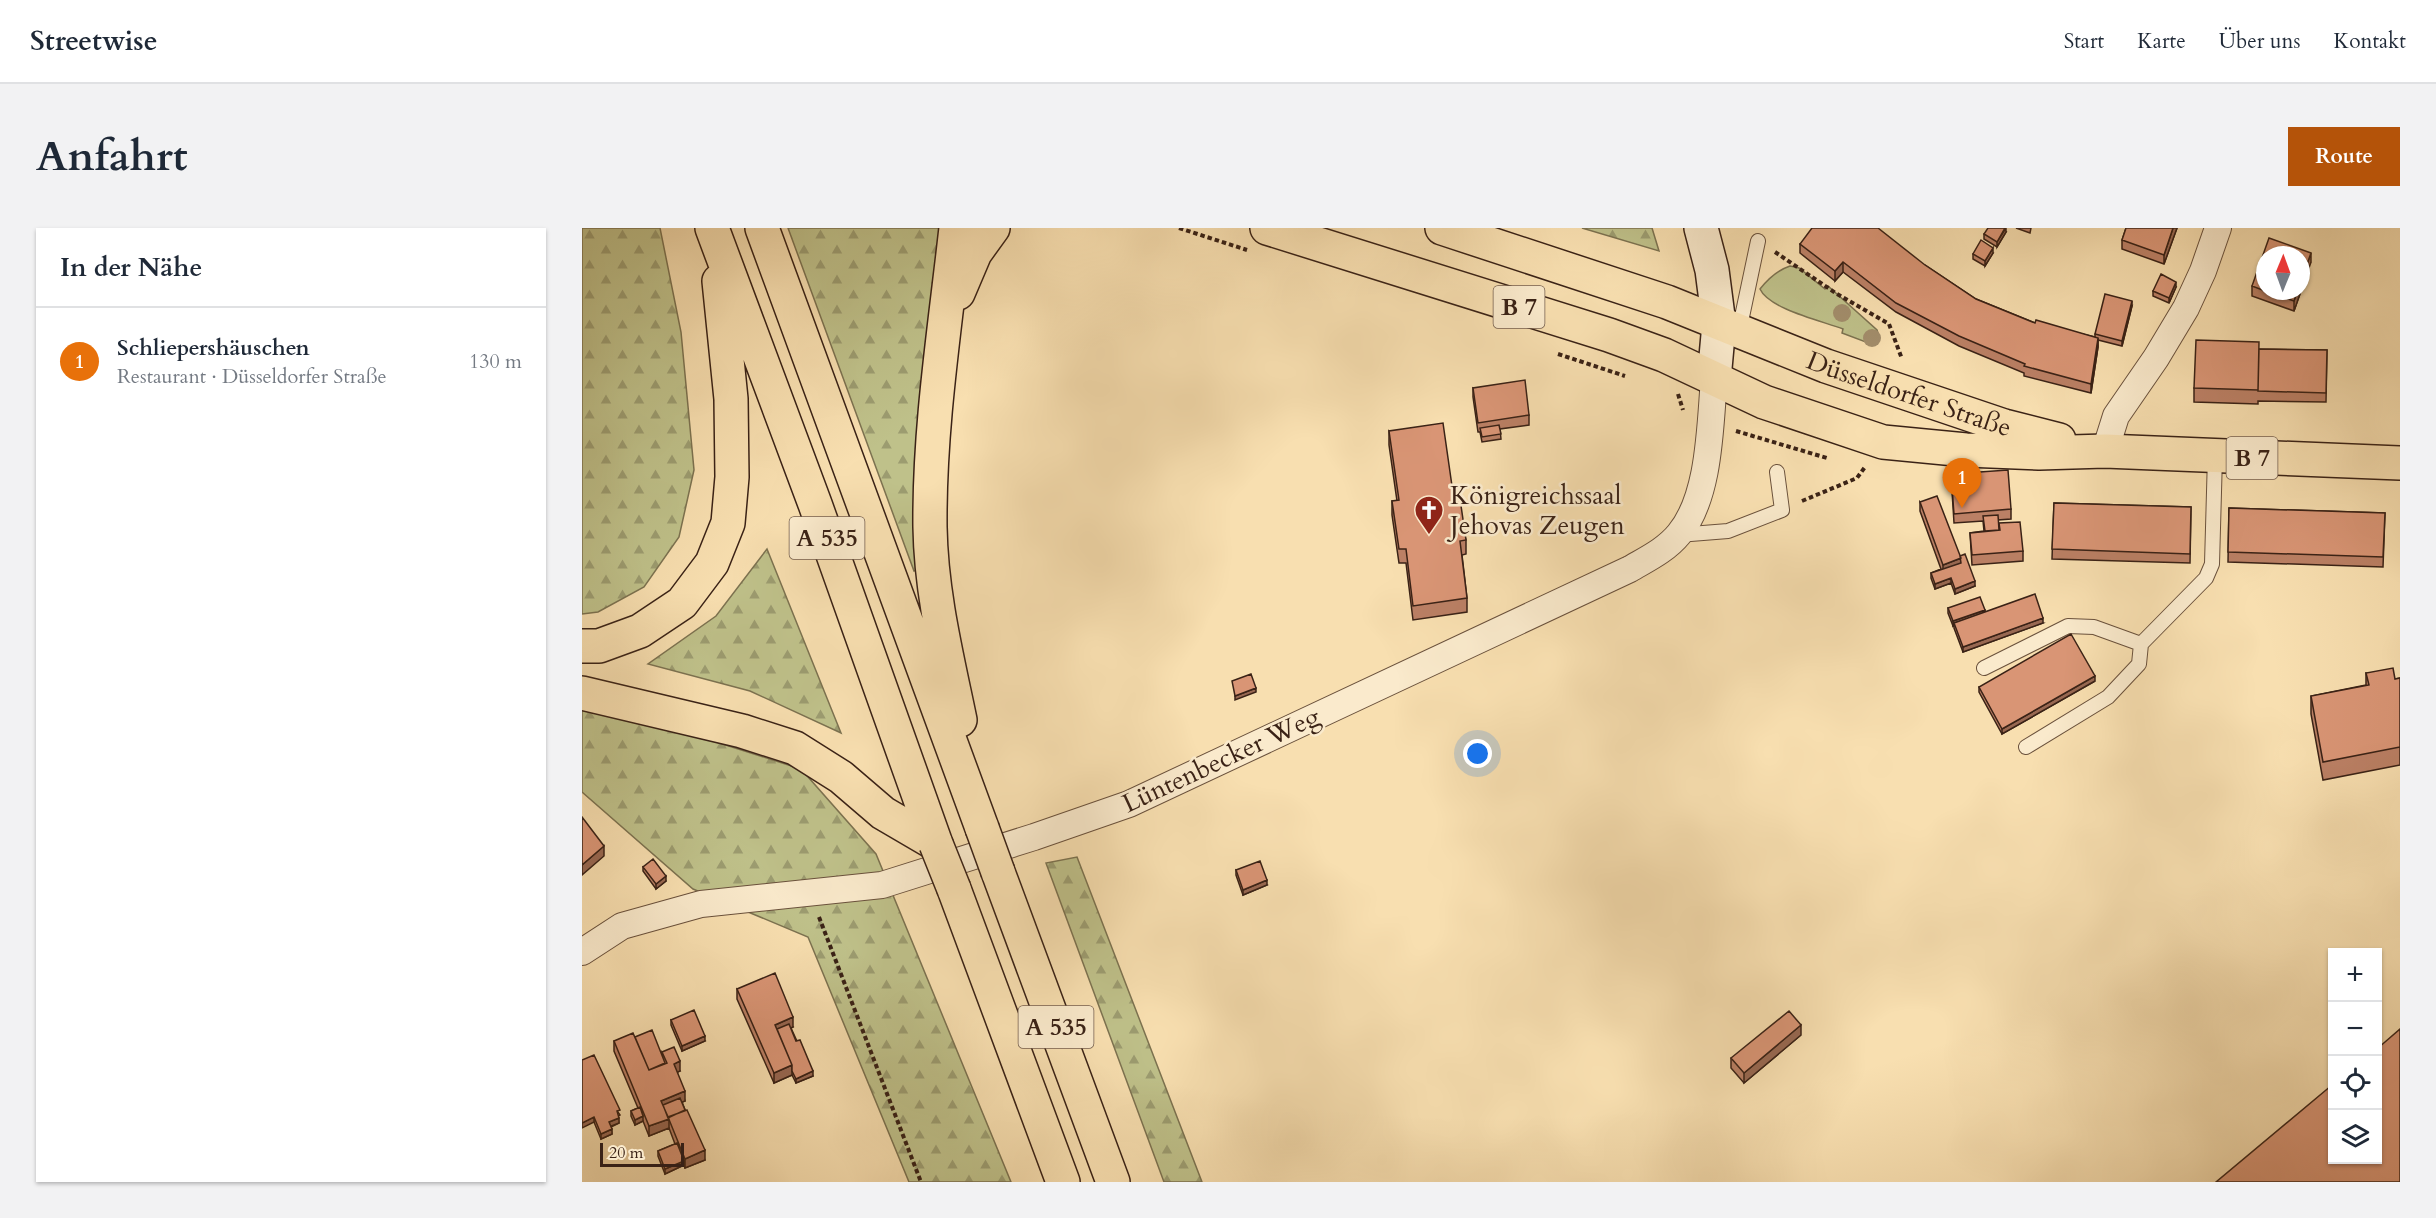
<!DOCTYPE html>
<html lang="de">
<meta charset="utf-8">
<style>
:root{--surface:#fff;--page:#f2f2f3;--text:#1f2937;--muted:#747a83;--line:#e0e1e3;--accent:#b45309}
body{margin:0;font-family:Cardo,serif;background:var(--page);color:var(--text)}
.controls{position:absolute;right:18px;bottom:18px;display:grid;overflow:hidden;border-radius:0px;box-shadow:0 2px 4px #0004}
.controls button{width:54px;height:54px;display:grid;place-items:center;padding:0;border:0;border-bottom:2px solid var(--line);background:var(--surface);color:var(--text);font:30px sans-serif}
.compass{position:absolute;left:1674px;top:18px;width:54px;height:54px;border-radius:50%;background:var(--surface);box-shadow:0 2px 4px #0004;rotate:1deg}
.scale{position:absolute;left:18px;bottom:15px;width:84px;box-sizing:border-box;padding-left:6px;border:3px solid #3a2216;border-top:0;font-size:16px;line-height:21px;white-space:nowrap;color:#3a2216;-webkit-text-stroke:4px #faeacc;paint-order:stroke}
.you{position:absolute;left:896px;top:526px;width:21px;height:21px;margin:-15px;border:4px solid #fff;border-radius:50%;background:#1a73e8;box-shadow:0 0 0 9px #1a73e833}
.badge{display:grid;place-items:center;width:39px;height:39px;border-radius:50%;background:var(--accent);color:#fff;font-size:20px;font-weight:700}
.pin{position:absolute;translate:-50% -50px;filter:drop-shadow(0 2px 3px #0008)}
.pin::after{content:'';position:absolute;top:32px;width:21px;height:18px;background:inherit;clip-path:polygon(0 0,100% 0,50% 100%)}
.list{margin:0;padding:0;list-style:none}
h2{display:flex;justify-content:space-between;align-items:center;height:78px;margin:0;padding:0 24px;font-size:26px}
h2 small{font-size:20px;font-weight:400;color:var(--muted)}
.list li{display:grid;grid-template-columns:39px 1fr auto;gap:18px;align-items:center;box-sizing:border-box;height:108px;padding:0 24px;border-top:2px solid var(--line)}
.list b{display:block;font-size:22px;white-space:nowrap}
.list p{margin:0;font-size:20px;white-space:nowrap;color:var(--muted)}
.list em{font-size:20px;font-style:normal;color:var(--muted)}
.icon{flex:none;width:33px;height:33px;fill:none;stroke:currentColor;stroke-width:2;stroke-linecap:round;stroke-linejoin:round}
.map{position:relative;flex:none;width:1818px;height:954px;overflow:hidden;border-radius:0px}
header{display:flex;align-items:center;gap:36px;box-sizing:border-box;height:84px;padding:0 30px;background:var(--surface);border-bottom:2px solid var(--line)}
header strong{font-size:28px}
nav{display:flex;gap:33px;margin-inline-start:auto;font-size:21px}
.intro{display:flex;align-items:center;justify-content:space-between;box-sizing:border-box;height:144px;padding:0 36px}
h1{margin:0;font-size:42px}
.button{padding:15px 27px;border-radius:0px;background:var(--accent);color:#fff;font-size:21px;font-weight:700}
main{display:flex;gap:36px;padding:0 36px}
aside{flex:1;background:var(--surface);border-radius:0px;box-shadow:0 2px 4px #0004}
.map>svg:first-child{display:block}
.green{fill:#bfc18a;stroke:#7c7250;stroke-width:1.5}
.forest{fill:url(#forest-firs);stroke:#7c7250;stroke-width:1.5}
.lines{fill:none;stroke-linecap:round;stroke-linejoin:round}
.lane-casing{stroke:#6a513c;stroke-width:16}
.street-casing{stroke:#6a513c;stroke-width:28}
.secondary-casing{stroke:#3a2216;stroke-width:36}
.primary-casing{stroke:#3a2216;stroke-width:36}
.highway-casing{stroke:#3a2216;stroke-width:36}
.path{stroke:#3a2216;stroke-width:4;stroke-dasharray:4.5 3;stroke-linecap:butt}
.lane{stroke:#faeacc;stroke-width:14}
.street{stroke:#faeacc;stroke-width:26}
.secondary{stroke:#faeacc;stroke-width:33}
.primary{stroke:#f8dfb0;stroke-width:33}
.highway{stroke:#f8dfb0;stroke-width:33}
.highway-bridge-casing{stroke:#3a2216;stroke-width:36;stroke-linecap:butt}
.highway-bridge{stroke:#f8dfb0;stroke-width:33}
.tree{fill:#a28d6b}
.wall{fill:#bb8065;stroke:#3a2216;stroke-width:1.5}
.shaded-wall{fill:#986852;stroke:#3a2216;stroke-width:1.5}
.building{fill:#d99575;stroke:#3a2216;stroke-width:1.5}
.labels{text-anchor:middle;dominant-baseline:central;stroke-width:5;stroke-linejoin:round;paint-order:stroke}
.shield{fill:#faeacc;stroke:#745e4d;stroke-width:1.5}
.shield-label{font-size:24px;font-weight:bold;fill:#3a2216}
.street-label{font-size:26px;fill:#3a2216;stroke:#faeacc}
.poi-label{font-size:26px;fill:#3a2216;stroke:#faeacc;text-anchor:start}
</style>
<header>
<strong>Streetwise</strong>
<nav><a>Start</a><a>Karte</a><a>Über uns</a><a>Kontakt</a></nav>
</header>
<div class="intro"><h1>Anfahrt</h1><a class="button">Route</a></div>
<main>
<aside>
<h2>In der Nähe<small></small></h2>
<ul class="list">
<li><span class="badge" style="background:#e8710a">1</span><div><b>Schliepershäuschen</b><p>Restaurant · Düsseldorfer Straße</p></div><em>130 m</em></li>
</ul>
</aside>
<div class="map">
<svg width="1818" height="954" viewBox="0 0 1818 954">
<defs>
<pattern id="forest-firs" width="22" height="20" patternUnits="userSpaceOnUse" patternTransform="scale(1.5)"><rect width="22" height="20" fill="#bfc18a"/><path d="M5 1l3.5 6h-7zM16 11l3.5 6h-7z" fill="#9c9c70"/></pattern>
</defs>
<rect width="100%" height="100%" fill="#f8dfb0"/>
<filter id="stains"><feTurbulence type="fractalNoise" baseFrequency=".00333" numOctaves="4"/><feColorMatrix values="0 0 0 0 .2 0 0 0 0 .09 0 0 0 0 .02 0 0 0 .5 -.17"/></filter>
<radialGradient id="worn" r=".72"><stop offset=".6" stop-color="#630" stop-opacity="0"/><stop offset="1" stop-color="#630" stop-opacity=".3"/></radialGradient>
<!-- green -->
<path class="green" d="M 1208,38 L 1217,40 L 1243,61 L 1246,58 L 1295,102 L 1297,109 L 1289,116 L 1260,105 L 1261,101 C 1240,93 1187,81 1178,61 C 1186,51 1196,42 1208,38 Z"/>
<!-- forest -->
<path class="forest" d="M 0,0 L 78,0 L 99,104 L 112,242 L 97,309 L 62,359 L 16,384 L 0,386 Z
M 206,0 L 359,0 L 335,342 L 332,343 Z
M 1000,0 L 1070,0 L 1077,23 Z
M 185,321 L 259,505 L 168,463 L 66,436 L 134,388 Z
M 0,480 L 128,512 L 219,541 L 294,626 L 429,954 L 327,954 L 226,709 L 111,661 L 0,564 Z
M 495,629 L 620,954 L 582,954 L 464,635 Z"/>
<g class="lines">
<!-- lane casing -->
<g class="lane-casing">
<path id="lane" d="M 1157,103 L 1176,13
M 1096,307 L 1146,303 L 1200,282 L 1195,244
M 1402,440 L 1486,398 L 1512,399 L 1559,416 L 1624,350 L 1630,336 L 1633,228
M 1444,519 L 1526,469 L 1557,436 L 1559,416"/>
</g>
<!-- street casing -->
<g class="street-casing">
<path id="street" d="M 1523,223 L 1534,188 L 1574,130 L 1604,80 L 1621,43 L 1636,0
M 0,724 L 40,698 L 119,676 L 300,657 L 452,609 L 547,576 L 1048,341 C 1065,331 1084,322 1097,306 C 1128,269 1128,198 1132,151"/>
</g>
<!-- secondary casing -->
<g class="secondary-casing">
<path id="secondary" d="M 1119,0 L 1130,42 L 1137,96 L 1132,151"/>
</g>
<!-- primary casing -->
<g class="primary-casing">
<g id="primary">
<path d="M 685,0 L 1027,107 L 1082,127 L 1182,174 L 1301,214 L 1384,222 L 1457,225 L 1523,223 L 1818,235"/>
<path id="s1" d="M 860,0 L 1085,74 L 1244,138 L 1422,198 L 1477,212"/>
</g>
</g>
<!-- highway casing -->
<g class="highway-casing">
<path id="highway" d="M 130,0 L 233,276 L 354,616
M 180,0 L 400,600
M 374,0 C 363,99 347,200 348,299 C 349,365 365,429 378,492
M 376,65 L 393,25 L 411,0
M 0,418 L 17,418 L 58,403 L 100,375 L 130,335 L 146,295 L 150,249 L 149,171 L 137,53
M 0,465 L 160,503 L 213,520 L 259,549 L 301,585 L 354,616
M 416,644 L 531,954
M 372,661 L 481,954"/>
</g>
<!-- path -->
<path class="path" d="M 597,0 L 665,22
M 1193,24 L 1255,66 L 1307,96 L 1320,131
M 976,126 L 1043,148
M 1096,166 L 1101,182
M 1154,203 L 1245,230
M 1220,273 L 1275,250 L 1283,239
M 237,689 L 339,954"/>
<!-- lane -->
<use href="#lane" class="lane"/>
<!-- street -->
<use href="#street" class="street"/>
<!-- secondary -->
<use href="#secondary" class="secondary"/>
<!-- primary -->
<use href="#primary" class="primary"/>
<!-- highway -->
<use href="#highway" class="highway"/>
<!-- highway-bridge casing -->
<g class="highway-bridge-casing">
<path id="highway-bridge" d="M 400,600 L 416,644
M 354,616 L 372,661"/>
</g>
<!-- highway-bridge -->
<use href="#highway-bridge" class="highway-bridge"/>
</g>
<!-- trees -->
<g class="tree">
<circle cx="1260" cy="85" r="9"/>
<circle cx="1290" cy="110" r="9"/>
</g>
<!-- wall -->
<path class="wall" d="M 1434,0 L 1449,0 L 1448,5 Z
M 1544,0 L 1595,0 L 1582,36 L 1540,21 L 1540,12 Z
M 1424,4 L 1415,19 L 1402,11 L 1402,6 Z
M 1218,16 L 1343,37 L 1394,71 L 1453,95 L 1513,109 L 1513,106 L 1550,78 L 1540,118 L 1516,112 L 1516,119 L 1509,165 L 1442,148 L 1442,145 L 1377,118 L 1314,84 L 1261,44 L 1253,53 L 1218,25 Z
M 1411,25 L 1403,38 L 1391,31 L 1391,26 Z
M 1729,34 L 1683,63 L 1719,63 L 1712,83 L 1670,68 L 1670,58 Z
M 1594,59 L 1587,75 L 1571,68 L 1571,63 Z
M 1677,121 L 1745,122 L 1744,174 L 1676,173 L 1676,176 L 1612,174 L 1612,160 Z
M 891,160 L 947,187 L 947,197 L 918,201 L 919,211 L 900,214 L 898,204 L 896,204 L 891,169 Z
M 807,203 L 871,265 L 884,312 L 884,326 L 880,327 L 885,370 L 885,384 L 831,392 L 824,335 L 817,335 L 810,287 L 810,273 L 815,273 L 807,217 Z
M 1369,246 L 1429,281 L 1429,291 L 1416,292 L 1417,301 L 1441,323 L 1441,333 L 1390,337 L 1388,305 L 1402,303 L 1401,293 L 1372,295 Z
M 1338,274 L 1378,328 L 1393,358 L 1373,366 L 1369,355 L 1353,361 L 1349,350 L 1349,345 L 1359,341 L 1338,283 Z
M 1472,275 L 1609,279 L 1608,335 L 1470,331 Z
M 1647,280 L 1803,285 L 1801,339 L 1646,334 Z
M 1366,380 L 1403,384 L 1461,395 L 1381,424 L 1372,400 L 1372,397 L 1371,398 L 1366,385 Z
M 1784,445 L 1813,451 L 1818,450 L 1818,537 L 1741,552 L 1729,486 L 1729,468 L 1784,457 Z
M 1513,453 L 1420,506 L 1397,464 L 1397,459 Z
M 61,639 L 84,653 L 74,661 L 61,643 Z
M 654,642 L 685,657 L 661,667 L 654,647 Z
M 155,761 L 211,799 L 209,800 L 231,848 L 214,855 L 210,847 L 192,855 L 155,771 Z
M 89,792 L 123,813 L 100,823 L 89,797 Z
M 1219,807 L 1162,855 L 1149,840 L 1149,830 Z
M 53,809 L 80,828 L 80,824 L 98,843 L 95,844 L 103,873 L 100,874 L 123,932 L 103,940 L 102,937 L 83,946 L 76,928 L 76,923 L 93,916 L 87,900 L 67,908 L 61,893 L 53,897 L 49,888 L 49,883 L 56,880 L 32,823 L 32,813 Z
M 0,832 L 38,887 L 36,888 L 37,895 L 29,899 L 30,906 L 19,911 L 12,894 Z"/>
<!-- shaded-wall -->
<path class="shaded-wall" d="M 1424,0 L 1424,4 L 1415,19 L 1415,14 Z
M 1591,0 L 1595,0 L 1582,36 L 1582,27 Z
M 1411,20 L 1411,25 L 1403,38 L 1403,33 Z
M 1729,25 L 1729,34 L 1719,62 L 1719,53 Z
M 1261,34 L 1261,44 L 1253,53 L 1253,43 Z
M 1594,54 L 1594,59 L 1587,75 L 1587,70 Z
M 1715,63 L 1719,63 L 1712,83 L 1712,73 Z
M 1550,73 L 1550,78 L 1540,118 L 1540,113 Z
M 1516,110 L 1516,119 L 1509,165 L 1509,156 Z
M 1379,330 L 1379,340 L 1361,347 L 1361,337 Z
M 1369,350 L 1369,355 L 1353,361 L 1353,356 Z
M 1393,353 L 1393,358 L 1373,366 L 1373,361 Z
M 1403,382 L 1403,387 L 1372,395 L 1372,397 L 1371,398 L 1371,393 Z
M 1461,390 L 1461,395 L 1381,424 L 1381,419 Z
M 1513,448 L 1513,453 L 1420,506 L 1420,501 Z
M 674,460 L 674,464 L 653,472 L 653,468 Z
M 22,618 L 22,628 L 0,647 L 0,637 Z
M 84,648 L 84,653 L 74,661 L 74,656 Z
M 685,652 L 685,657 L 661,667 L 661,662 Z
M 211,789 L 211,799 L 195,806 L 193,797 Z
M 1219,797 L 1219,807 L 1162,855 L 1162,845 Z
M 123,808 L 123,813 L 100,823 L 100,818 Z
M 98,833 L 98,843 L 92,846 L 92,836 Z
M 210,837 L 210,847 L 192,855 L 192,845 Z
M 231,843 L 231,848 L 214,855 L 214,851 Z
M 103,863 L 103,873 L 81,882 L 79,873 Z
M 61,888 L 61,893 L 53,897 L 53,892 Z
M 12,889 L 12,894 L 0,900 L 0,895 Z
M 37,890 L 37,895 L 27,899 L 27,894 Z
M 87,891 L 87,900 L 67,908 L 67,898 Z
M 30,901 L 30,906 L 19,911 L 19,906 Z
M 123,922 L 123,932 L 103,940 L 103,931 Z
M 102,933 L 102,937 L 83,946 L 83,941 Z"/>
<!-- building -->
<path class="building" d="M 1230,0 L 1296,0 L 1343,37 L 1394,71 L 1453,95 L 1454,92 L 1516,110 L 1509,156 L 1442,138 L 1443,136 L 1377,108 L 1314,75 L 1261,34 L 1253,43 L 1218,16 Z
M 1406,0 L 1423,0 L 1415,14 L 1402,6 Z
M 1544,0 L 1591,0 L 1582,27 L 1540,12 Z
M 1687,10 L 1729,25 L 1719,53 L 1719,27 L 1683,27 L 1683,63 L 1670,58 Z
M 1399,12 L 1411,20 L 1403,33 L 1391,26 Z
M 1579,46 L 1594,54 L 1587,70 L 1571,63 Z
M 1684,63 L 1715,63 L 1712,73 Z
M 1523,66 L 1550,73 L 1540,113 L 1513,106 Z
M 1614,112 L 1677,114 L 1676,162 L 1612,160 Z
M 1677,121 L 1745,122 L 1744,165 L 1676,163 Z
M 943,152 L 947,187 L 896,195 L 891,160 Z
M 861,195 L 871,265 L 877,264 L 884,312 L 878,313 L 885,370 L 831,378 L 824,321 L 817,321 L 810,273 L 817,272 L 807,203 Z
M 917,197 L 919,206 L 900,209 L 898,200 Z
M 1426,242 L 1429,281 L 1372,286 L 1369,246 Z
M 1355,268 L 1379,330 L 1361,337 L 1338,274 Z
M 1472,275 L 1609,279 L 1608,326 L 1470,321 Z
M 1647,280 L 1803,285 L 1801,329 L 1646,324 Z
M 1416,287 L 1417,302 L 1403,303 L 1401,288 Z
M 1438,294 L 1441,323 L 1390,327 L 1388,305 L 1418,302 L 1417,295 Z
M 1383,326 L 1393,353 L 1373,361 L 1369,350 L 1353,356 L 1349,345 L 1379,335 L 1378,328 Z
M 1453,366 L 1461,390 L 1381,419 L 1372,395 Z
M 1398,369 L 1403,382 L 1371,393 L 1366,380 Z
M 1489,406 L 1513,448 L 1420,501 L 1397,459 Z
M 1811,440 L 1813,451 L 1818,450 L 1818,519 L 1741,534 L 1729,468 L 1787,457 L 1784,445 Z
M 669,446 L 674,460 L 653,468 L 650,453 Z
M 0,589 L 22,618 L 0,637 Z
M 71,631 L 84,648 L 74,656 L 61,639 Z
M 678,633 L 685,652 L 661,662 L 654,642 Z
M 193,745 L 211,789 L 193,797 L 210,837 L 192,845 L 155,761 Z
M 112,782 L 123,808 L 100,818 L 89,792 Z
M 1207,783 L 1219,797 L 1162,845 L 1149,830 Z
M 207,796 L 214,813 L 218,812 L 231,843 L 214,851 L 210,843 L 210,837 L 195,801 Z
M 1818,801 L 1818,954 L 1634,954 L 1750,857 L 1750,932 L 1796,932 L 1796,820 Z
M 70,802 L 83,835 L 67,842 L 53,809 Z
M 51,805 L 67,842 L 85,835 L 80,824 L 92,819 L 98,833 L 92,836 L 103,863 L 79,873 L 87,891 L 67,898 L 32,813 Z
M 12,827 L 38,882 L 35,883 L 37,890 L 27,894 L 30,901 L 19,906 L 12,889 L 0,895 L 0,832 Z
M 98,870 L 103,882 L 86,890 L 81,877 Z
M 58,879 L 61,888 L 53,892 L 49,883 Z
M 105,882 L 123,922 L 103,931 L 86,889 Z
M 95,915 L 102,933 L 83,941 L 76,923 Z"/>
<!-- icons -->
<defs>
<g id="church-pin" transform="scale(1.5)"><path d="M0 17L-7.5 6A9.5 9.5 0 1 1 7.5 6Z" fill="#8f2418" stroke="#faeacc"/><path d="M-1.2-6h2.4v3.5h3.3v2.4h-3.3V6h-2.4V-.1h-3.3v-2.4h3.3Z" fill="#fff"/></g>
</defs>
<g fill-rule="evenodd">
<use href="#church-pin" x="847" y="282"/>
</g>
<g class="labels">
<!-- shield labels -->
<g class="shield">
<rect x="911.5" y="58" width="51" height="42" rx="4.5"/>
<rect x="1644.5" y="209" width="51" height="42" rx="4.5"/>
<rect x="207.5" y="289" width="75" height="42" rx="4.5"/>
<rect x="436.5" y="778" width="75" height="42" rx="4.5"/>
</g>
<g class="shield-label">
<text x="937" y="79">B 7</text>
<text x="1670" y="230">B 7</text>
<text x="245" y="310">A 535</text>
<text x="474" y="799">A 535</text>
</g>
<!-- street labels -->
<g class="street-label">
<text stroke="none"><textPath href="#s1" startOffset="496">Düsseldorfer Straße</textPath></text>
<text transform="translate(639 532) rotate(-25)">Lüntenbecker Weg</text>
</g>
<!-- poi labels -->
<g class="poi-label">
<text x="868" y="267">Königreichssaal<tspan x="868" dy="30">Jehovas Zeugen</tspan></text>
</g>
</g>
<rect width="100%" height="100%" filter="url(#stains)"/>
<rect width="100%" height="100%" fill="url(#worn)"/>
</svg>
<div class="controls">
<button>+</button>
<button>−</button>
<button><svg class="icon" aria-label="locate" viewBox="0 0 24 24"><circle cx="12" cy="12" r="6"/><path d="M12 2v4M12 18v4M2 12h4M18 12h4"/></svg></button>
<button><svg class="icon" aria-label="layers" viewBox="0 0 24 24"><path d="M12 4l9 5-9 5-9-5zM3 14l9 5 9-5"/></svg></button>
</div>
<svg class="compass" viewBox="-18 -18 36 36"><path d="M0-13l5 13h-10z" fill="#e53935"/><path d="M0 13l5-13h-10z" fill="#747a83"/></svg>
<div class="scale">20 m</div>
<div class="you"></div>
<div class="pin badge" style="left:1380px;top:280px;background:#e8710a">1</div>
</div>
</main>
